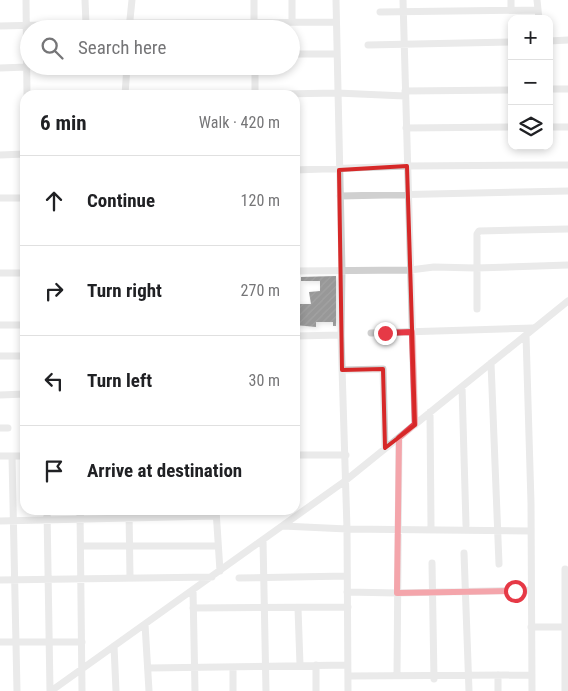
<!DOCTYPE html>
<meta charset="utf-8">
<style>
:root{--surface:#fff;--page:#f6f6f6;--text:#202124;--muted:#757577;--line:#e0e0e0}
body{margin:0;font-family:"Roboto Condensed",sans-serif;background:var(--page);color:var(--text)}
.controls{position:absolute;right:15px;top:15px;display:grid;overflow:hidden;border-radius:10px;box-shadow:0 2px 8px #0003}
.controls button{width:45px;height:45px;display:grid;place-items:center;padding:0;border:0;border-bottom:1px solid var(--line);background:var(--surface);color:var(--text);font:25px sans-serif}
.stop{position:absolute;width:15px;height:15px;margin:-11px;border:4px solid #e63946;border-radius:50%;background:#fff}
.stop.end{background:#e63946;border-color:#fff;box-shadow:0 1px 5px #0008}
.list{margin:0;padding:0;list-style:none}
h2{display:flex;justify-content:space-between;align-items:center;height:65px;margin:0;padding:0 20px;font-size:21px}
h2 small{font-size:16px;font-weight:400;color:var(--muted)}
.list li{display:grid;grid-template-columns:32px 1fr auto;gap:15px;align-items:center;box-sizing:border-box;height:90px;padding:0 20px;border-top:1px solid var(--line)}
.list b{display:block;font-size:19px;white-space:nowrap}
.list em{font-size:16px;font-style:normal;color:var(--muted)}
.icon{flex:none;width:28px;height:28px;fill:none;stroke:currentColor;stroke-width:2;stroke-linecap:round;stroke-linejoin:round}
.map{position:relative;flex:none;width:568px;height:691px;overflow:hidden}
.search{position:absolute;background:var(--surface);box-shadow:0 2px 8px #0003;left:20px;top:20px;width:280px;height:55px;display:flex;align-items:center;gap:12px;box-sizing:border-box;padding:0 18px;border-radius:28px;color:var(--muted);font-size:19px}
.panel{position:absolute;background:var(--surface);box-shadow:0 2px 8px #0003;left:20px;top:90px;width:280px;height:425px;border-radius:15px}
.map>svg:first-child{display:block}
.building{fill:url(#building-hatch);filter:url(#shadow)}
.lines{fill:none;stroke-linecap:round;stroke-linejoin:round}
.minor{stroke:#d0d0d0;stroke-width:7}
.route{stroke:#e63946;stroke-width:6}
.marked{fill:none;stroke:#d62828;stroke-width:4;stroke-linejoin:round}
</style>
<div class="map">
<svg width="568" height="691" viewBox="0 0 568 691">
<defs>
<pattern id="building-hatch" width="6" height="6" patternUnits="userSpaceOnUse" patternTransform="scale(1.25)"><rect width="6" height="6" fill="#1a1a1a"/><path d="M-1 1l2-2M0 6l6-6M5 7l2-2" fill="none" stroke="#333"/></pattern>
<filter id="shadow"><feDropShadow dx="2.5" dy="1.5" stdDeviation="2.5" flood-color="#0004"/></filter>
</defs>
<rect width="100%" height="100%" fill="#fff"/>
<!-- building -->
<path class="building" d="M 336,276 L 336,326 L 333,326 L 333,322 L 316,322 L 316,327 L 295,325 L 295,304 L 311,304 L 309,292 L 320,291 L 320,281 L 301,281 L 301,277 Z"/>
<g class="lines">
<!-- minor -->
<path class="minor" d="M 26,0 L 27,95
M 85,0 L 86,24
M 254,0 L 254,29
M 292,0 L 292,22
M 336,0 L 342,271 L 341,335 L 347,529 L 348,691
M 403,0 L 415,425
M 537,0 L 539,19
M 511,10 L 511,0
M 380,12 L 538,10
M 0,26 L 130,23 L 336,22
M 129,29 L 132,0
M 549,41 L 568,40
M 368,45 L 512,42
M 291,54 L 336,54
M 255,66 L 255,95
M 0,68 L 27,67
M 549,89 L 568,89
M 405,91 L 512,90
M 125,95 L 127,66
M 233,95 L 337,93 L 405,96
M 549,127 L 568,127
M 406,128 L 512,127
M 0,155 L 25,154
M 295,170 L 407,166 L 568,165
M 340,196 L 568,191
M 0,198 L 25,198
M 295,271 L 410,270 L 434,267 L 476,268 L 568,265
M 0,273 L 25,273
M 477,309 L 477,234 L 479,231 L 568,229
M 0,325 L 25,325
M 371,333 L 533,328
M 526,335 L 531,503 L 532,691
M 295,336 L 341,335
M 0,356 L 25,356
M 491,363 L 499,564
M 342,370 L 383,369 L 385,448
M 462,387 L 466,525
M 0,395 L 25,394
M 430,412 L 431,526
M 0,428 L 8,428
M 295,455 L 346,455
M 0,456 L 25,456
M 12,456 L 17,691
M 47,510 L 50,691
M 80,510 L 82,691
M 129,510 L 130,578
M 216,510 L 220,571
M 0,521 L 216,516
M 283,526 L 347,529 L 531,531
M 263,540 L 266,691
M 81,546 L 218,546
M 464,553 L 469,691
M 432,563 L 434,679
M 565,569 L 565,691
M 239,578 L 347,576
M 0,580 L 212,577
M 193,590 L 195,691
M 347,592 L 397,593 L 531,590
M 193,608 L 348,607
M 298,608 L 300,665
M 145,624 L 149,691
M 531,627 L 568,627
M 0,642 L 82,642
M 114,646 L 116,691
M 316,665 L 316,691
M 233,667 L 233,691
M 149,668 L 347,665
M 397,675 L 399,438
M 498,675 L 498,691
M 348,676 L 532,675
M 51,691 L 345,481 L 568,301"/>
</g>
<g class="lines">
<!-- route -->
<path class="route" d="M 385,333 L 412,332 L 415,424 L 399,438 L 397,593 L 515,591"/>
</g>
<!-- marked area -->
<path d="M0 0H568V691H0ZM 407,166 L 415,425 L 385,448 L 383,369 L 342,370 L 339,170 Z" fill="#fff" fill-opacity=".55" fill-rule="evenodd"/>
<path class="marked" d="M 407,166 L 415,425 L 385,448 L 383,369 L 342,370 L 339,170 Z"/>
</svg>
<div class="controls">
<button>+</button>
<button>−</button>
<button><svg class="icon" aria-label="layers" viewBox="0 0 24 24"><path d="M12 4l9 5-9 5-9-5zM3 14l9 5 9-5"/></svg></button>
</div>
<div class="stop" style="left:515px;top:591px"></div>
<div class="stop end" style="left:385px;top:333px"></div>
<div class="search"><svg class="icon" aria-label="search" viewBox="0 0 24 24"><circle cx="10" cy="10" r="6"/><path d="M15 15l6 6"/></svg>Search here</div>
<section class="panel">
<h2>6 min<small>Walk · 420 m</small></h2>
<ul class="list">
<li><svg class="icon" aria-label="ahead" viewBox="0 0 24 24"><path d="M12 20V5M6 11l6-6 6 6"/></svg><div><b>Continue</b></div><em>120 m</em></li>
<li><svg class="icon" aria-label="right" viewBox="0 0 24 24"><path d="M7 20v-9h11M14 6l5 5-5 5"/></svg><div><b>Turn right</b></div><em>270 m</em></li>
<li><svg class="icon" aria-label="left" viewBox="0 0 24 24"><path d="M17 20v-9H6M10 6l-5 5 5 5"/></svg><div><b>Turn left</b></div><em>30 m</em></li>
<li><svg class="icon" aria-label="arrive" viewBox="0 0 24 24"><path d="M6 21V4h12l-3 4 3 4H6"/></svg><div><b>Arrive at destination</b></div></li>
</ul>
</section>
</div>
